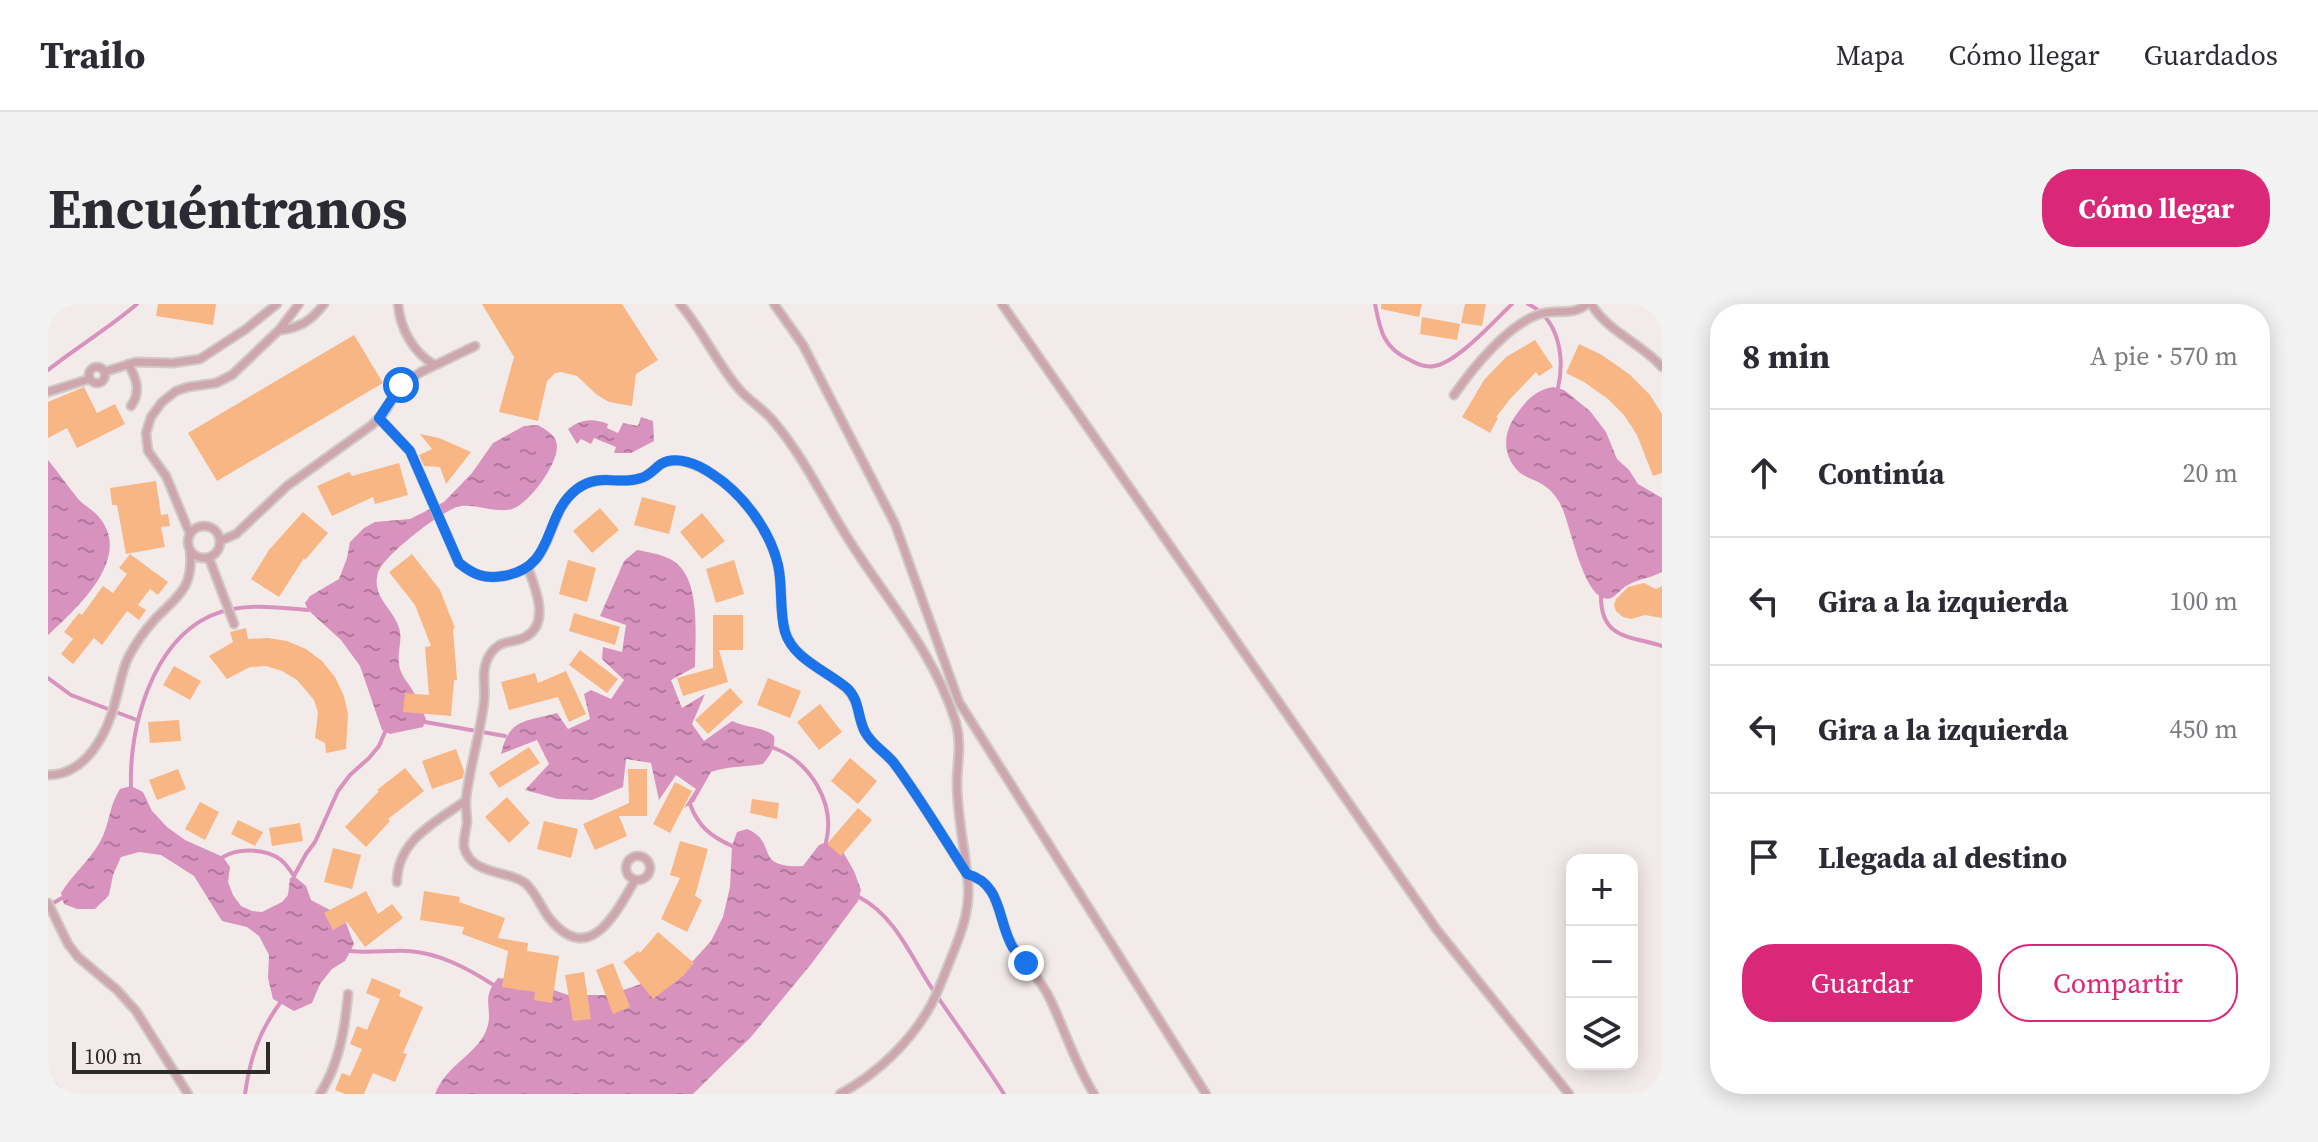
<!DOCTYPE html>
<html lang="es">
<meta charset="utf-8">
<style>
:root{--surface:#fff;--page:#f2f2f3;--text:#2b2b33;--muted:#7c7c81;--line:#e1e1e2;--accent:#db2777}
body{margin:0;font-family:"Source Serif 4",serif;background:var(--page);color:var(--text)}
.controls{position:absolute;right:24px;bottom:24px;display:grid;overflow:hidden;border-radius:16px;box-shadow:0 4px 20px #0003}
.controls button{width:72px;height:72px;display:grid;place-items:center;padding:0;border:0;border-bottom:2px solid var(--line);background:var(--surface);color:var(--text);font:40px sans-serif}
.scale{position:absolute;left:24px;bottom:20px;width:198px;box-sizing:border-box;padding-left:8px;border:4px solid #2e2c2b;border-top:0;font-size:22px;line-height:28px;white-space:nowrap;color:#2e2c2b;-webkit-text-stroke:6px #f3ebe9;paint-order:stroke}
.stop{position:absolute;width:24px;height:24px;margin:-18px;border:6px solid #1a73e8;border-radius:50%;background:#fff}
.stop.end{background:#1a73e8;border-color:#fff;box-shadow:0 2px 8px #0008}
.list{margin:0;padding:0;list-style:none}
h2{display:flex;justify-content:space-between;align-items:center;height:104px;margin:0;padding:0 32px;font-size:34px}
h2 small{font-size:26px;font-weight:400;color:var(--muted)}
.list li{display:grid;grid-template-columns:52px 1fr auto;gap:24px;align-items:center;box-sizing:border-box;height:128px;padding:0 32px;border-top:2px solid var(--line)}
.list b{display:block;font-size:30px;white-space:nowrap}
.list em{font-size:26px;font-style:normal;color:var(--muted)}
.actions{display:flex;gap:16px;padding:24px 32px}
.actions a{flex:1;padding:18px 0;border:2px solid var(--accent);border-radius:32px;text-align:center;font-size:28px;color:var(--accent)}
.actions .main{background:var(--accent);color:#fff}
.icon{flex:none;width:44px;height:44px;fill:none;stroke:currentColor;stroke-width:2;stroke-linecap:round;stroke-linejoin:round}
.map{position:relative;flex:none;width:1614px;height:790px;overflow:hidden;border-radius:32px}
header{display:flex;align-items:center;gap:48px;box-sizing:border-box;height:112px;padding:0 40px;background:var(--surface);border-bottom:2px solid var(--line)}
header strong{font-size:38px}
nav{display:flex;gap:44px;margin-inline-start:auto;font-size:28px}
.intro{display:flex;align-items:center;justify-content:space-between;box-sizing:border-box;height:192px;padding:0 48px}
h1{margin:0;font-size:56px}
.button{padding:20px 36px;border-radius:32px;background:var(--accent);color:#fff;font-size:28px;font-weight:700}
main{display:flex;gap:48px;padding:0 48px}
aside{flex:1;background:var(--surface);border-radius:32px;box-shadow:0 4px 20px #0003}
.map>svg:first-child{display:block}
.water{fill:url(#water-ripples)}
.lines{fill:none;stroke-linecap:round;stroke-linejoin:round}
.stream{stroke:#d892be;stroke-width:4}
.building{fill:#f7b683}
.lane-casing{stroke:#d0c9c7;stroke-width:11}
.lane{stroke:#cea7ae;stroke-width:7}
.route{stroke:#1a73e8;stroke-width:10}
</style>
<header>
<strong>Trailo</strong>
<nav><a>Mapa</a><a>Cómo llegar</a><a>Guardados</a></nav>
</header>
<div class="intro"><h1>Encuéntranos</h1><a class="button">Cómo llegar</a></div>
<main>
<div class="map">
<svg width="1614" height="790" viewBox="0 0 1614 790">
<defs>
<pattern id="water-ripples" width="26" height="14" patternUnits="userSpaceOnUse" patternTransform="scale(2)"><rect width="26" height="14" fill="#d892be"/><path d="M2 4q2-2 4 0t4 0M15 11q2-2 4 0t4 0" fill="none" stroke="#b0779b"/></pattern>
</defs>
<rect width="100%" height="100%" fill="#f3ebe9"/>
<!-- water -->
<path class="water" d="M 1505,83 L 1516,86 L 1542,107 L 1558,128 L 1569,155 L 1581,166 L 1590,180 L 1614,194 L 1614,268 C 1603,274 1590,275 1580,281 C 1570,286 1566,298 1555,294 C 1535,287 1523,226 1515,206 C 1511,195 1502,184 1492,179 C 1485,175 1476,173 1470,167 C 1454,150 1455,129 1468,111 C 1478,97 1487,86 1505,83 Z
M 593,113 L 605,117 L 606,137 L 583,149 L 566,149 L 568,143 L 546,134 L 543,140 L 533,135 L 529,140 L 520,125 C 534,115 544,114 560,120 L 559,124 L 570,129 L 575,119 L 590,122 Z
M 490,121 C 498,126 509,131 509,143 C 509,161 481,200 464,205 C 446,210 426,198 409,203 C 391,209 335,252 330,269 C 323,293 345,304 351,324 C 355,336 349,348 351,360 C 352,371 360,378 365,387 C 370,396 373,405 378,415 L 375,423 L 342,430 L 334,426 L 312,362 L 293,336 L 260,306 L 257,299 L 262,292 L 291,275 L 299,254 L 302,238 L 316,224 L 327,218 L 362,215 L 396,198 L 424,169 L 445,139 L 476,122 Z
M 0,156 C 11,169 20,183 31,196 C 37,202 45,206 50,212 C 87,253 28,305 0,331 Z
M 589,246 C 604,249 624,251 634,265 C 652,288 647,335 647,363 L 623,376 L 634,404 L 657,390 L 644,420 L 656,437 L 684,417 C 698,424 714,422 726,432 C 728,444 722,451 715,460 C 698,463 680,462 663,468 L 646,498 L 636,504 L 648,485 L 628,471 L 611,496 L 603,459 L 578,455 L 575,483 L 544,496 L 510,495 L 477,486 L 501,460 L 489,436 L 453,450 C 461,414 477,418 509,409 L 520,425 L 542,415 L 536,390 L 543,386 L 563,395 L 576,376 L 554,355 L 555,343 L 574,348 L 578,321 L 552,312 L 576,257 Z
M 83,482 L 95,488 L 104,507 L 119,523 L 137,536 L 175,553 L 182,563 L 180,578 L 185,591 L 193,602 L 204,607 L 214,608 L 234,598 L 240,591 L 242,574 L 246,572 L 258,582 L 263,596 L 284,607 L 298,619 L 306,640 L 297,657 L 284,665 L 272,680 L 264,699 L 246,707 L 225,695 L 220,674 L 221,651 L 211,632 L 199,623 L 174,617 L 146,572 L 113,551 L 91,548 L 73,553 L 65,571 L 61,591 L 47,605 L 29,605 L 16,600 L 13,589 C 24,571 41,557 52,538 C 62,520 61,501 72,485 Z
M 699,525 C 731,538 704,565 755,562 L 771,541 L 778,538 L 791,541 L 806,567 L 813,586 L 810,597 L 764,659 L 703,733 L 645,790 L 387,790 C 399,760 426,753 438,727 C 447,705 431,696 450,674 L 483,678 L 520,691 L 560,691 L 605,676 L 644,658 L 663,637 L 675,613 L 682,583 L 684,542 L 689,528 Z"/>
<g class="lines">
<!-- stream -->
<path class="stream" d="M 1327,0 C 1332,26 1335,44 1362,56 C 1369,60 1378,64 1386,62 C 1409,59 1447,16 1464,0
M 1480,0 C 1511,15 1517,53 1510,84
M 0,66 C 29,43 61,24 89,0
M 1553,293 C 1553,336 1584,332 1614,342
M 0,374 L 23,391 L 89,416
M 377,418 L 457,432
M 726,444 C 762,458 788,499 778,538
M 83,482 C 81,423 104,339 162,312 C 192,298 228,303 260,306
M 642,500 C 650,522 662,532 684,542
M 175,553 C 190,544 218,544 233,556 C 238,560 242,566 246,572 L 258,550 L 267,538 L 290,487 L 302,471 L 321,454 L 331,442 L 337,428
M 811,593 C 847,612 862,651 883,683 C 907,719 933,754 956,790
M 2,601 L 14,594
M 302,647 C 322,649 341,646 360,647 C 391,649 419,664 444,680
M 0,774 L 16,790
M 197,790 C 202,754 211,728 232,699"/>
</g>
<!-- building -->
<path class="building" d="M 110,0 L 168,0 L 165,21 L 108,12 Z
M 434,0 L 574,0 L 610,56 L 588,70 L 584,102 L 561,98 L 549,91 L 529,72 L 513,68 L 507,69 L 499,77 L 490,117 L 451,108 L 466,53 Z
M 1333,0 L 1374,0 L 1371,13 L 1333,5 Z
M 1417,0 L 1438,0 L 1434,22 L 1413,19 Z
M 1374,13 L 1412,20 L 1409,36 L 1372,30 Z
M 306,31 L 335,79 L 169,177 L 140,129 Z
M 1487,36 L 1505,63 L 1491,72 L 1488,68 L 1463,94 L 1448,113 L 1450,114 L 1442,129 L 1414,113 L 1436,76 L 1458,53 Z
M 1531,40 L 1554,51 L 1581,70 L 1602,91 L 1614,110 L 1614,169 L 1605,172 L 1589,131 L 1576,111 L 1560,95 L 1536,78 L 1518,69 Z
M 36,83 L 49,109 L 67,100 L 77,120 L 29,144 L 19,124 L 0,134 L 0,98 Z
M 372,130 L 391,134 L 423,148 L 398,180 L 392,163 L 376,162 L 371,151 L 384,145 Z
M 351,159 L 360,191 L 327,200 L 325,193 L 284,212 L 269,182 L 301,168 L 304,172 Z
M 108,177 L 113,211 L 120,210 L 122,222 L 113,223 L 117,243 L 78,250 L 69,201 L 64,201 L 62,184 Z
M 594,193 L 628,202 L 621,230 L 586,221 Z
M 552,204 L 571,226 L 544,249 L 525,227 Z
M 255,208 L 280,229 L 257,256 L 256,254 L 231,293 L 203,275 L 221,246 Z
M 654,209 L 677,237 L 654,255 L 632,228 Z
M 82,250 L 120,278 L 110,291 L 102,285 L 90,301 L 98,306 L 91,316 L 79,307 L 54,341 L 46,334 L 25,360 L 13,350 L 25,335 L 16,328 L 31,309 L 34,311 L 55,282 L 65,289 L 79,270 L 71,264 Z
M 364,250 L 392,286 L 407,324 L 405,325 L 409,376 L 406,376 L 403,412 L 355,408 L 357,389 L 381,391 L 377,343 L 383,342 L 367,301 L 341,268 Z
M 520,256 L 548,264 L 539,298 L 511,290 Z
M 686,256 L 696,290 L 668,299 L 658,265 Z
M 1596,279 L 1608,285 L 1614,282 L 1614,314 L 1597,311 L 1583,315 L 1575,313 L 1568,307 L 1566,301 L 1568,295 L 1580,283 Z
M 526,309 L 572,323 L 567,341 L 521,327 Z
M 665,311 L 695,311 L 695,346 L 671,346 L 680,378 L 635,392 L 629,374 L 665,364 Z
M 198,324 L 200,335 L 220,334 L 239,337 L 258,345 L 274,357 L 287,373 L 296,392 L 300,410 L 298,445 L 278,449 L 277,439 L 267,434 L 270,409 L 266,396 L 249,376 L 234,367 L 218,362 L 202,363 L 179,375 L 161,352 L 185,338 L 182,328 Z
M 532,346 L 570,375 L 559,389 L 521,361 Z
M 126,362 L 153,377 L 142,396 L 115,381 Z
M 518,367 L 538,410 L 521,418 L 510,393 L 461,406 L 453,378 L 487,369 L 490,379 Z
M 720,374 L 753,387 L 742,414 L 709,401 Z
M 682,384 L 695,398 L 660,430 L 647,416 Z
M 772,400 L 794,428 L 771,446 L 749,418 Z
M 131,416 L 133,437 L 102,439 L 100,418 Z
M 481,443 L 492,459 L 451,484 L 441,469 Z
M 408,445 L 416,467 L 415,474 L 384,485 L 374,457 Z
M 802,454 L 829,477 L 810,500 L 783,477 Z
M 357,464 L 376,487 L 340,515 L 342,517 L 318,543 L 297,523 L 331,487 L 329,486 Z
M 130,465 L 138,485 L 109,496 L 101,476 Z
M 580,465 L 599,465 L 599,512 L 571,512 L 579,532 L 547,546 L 535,520 L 581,499 Z
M 627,478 L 644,487 L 622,529 L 605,520 Z
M 459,493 L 482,519 L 461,539 L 437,513 Z
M 704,495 L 731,499 L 729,515 L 702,509 Z
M 152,498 L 171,508 L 157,536 L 137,525 Z
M 810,504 L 824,516 L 793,552 L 779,540 Z
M 190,516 L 215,528 L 207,542 L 183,530 Z
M 496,517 L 530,525 L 523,554 L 489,545 Z
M 252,519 L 255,537 L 224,542 L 221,524 Z
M 632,537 L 660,545 L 647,592 L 654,596 L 639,628 L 613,615 L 632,574 L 622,571 Z
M 285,544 L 313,551 L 304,585 L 276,578 Z
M 318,587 L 330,610 L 344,600 L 355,614 L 317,643 L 299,618 L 285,626 L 276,609 Z
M 376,587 L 412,593 L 411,598 L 457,614 L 450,634 L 480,639 L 479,647 L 511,652 L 504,699 L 486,696 L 487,688 L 454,683 L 460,647 L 414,630 L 416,623 L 372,616 Z
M 610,628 L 646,659 L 635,672 L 605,695 L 575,658 L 590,647 L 592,649 Z
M 565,659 L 582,703 L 565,710 L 548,666 Z
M 536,668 L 543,715 L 525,717 L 517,671 Z
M 324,674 L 353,686 L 351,692 L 375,703 L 355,749 L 359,750 L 347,778 L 325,769 L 316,790 L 297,790 L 287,786 L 294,769 L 302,772 L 314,745 L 302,740 L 309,722 L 319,726 L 332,695 L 318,689 Z"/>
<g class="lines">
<!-- lane casing -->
<g class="lane-casing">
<path id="lane" d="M 350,0 C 352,24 365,49 387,61
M 632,0 C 655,27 668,58 691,85 C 701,97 716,105 726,118 C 756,153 776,197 801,236 C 839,296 887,350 908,419 C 914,440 909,459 909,479 C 909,510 916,540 919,570 C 956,580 948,618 966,644 C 978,662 993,675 1002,695 C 1017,726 1027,760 1046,790
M 726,0 L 755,41 L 847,220 L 911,398 L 1158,790
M 954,0 L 1389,626 L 1521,790
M 1543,0 C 1560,28 1593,39 1614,63
M 232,26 C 252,24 264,16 276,0
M 80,60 C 89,75 93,88 83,102
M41 71a8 8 0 1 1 16 0a8 8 0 1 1-16 0Z
M 56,68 L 88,58 L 125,59 L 152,55 L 198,25 L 229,0
M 0,88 L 41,75
M 1406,91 C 1424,65 1460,20 1492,10 C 1508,5 1526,12 1539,0
M 331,114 L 362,147 L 411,259 C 426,271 436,275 455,272 C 509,265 495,211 529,185 C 552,168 570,182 593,174 C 601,172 606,165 613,160 C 629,151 649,161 664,170 C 694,189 722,226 730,261 C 735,283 731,306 737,327 C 745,355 779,367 798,384 C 812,396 809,413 817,428 C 824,441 837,448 846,459 C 872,494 895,533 919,570 C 924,601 915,625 903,654 C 897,669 891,685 884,699 C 864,737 829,770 792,790
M140 238a16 16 0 1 1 32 0a16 16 0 1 1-32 0Z
M 142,230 L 118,172 L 100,147 L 98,129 L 103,113 L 114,98 L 128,87 L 140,83 L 168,79 L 184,71 L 231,26 L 251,0
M 172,237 L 188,230 L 239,182 L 324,121 L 336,109 L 353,81 L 373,68 L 427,42
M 161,254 L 186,320
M 480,264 C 487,283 502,318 479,332 C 466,341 450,332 439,356 C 433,369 438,385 436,398 C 432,431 422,462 418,494 C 417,502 419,511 419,519 C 418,526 415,536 416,543 C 423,572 461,566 477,579 C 487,587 493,603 501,614 C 541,663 567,611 587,576
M 0,471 C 39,471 60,428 68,395 C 72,381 74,366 80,354 C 87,340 98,325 108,314 C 131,291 146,283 142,246
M578 564a12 12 0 1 1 24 0a12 12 0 1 1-24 0Z
M 349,578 C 349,536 388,518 417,497
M 0,599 L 20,640 L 30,653 L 69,686 L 88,707 L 140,790
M 272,790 C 291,760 297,725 300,690"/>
</g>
<!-- lane -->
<use href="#lane" class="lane"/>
</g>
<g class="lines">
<!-- route -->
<path class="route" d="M 353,81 L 331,114 L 362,147 L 411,259 C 426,271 436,275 455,272 C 509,264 494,211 529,185 C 552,168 570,182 593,174 C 601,172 606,165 613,160 C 628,151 650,160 664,170 C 694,189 722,226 730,261 C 735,283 731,306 737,328 C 745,355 779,367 799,384 C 812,396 809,413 817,428 C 824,441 837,448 846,459 C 872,494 895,533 919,570 C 955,580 949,617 965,644 C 969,649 974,654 978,659"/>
</g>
</svg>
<div class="controls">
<button>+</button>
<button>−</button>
<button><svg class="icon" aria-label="layers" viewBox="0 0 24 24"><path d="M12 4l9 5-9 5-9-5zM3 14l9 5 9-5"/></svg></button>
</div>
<div class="scale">100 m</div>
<div class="stop" style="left:353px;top:81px"></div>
<div class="stop end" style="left:978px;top:659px"></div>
</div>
<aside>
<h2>8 min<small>A pie · 570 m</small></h2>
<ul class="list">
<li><svg class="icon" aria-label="ahead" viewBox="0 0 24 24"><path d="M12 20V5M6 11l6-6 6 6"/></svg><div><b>Continúa</b></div><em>20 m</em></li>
<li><svg class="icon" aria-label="left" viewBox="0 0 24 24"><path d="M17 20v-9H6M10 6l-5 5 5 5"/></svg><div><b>Gira a la izquierda</b></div><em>100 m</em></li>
<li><svg class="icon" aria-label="left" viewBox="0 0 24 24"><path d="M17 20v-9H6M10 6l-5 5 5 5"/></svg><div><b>Gira a la izquierda</b></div><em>450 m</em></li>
<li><svg class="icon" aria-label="arrive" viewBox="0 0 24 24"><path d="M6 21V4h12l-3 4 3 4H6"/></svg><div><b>Llegada al destino</b></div></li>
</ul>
<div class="actions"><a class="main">Guardar</a><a>Compartir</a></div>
</aside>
</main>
